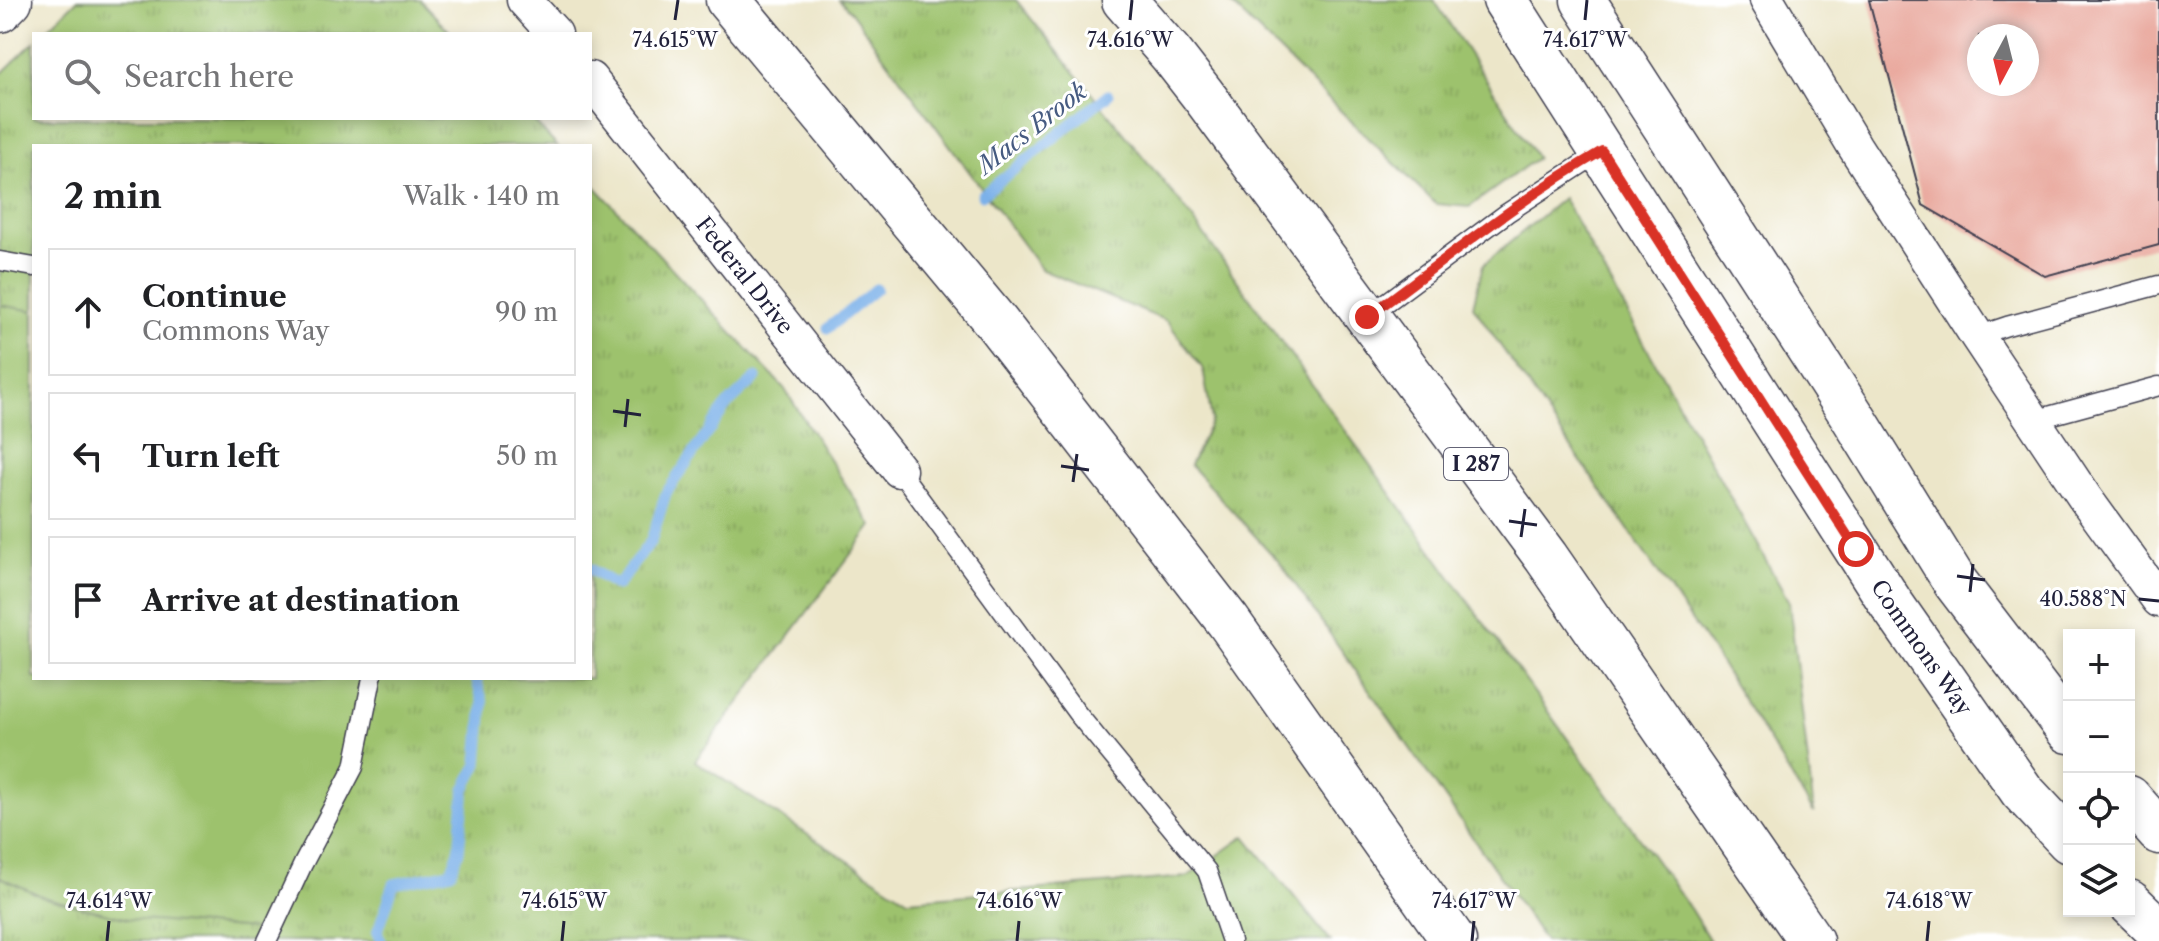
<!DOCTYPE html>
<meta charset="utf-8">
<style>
:root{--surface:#fff;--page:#f2f2f2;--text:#202124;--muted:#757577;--line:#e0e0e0}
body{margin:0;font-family:"Libre Caslon Text",serif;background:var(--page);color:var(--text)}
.controls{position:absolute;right:24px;bottom:24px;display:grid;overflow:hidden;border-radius:0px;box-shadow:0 4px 12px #0003}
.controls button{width:72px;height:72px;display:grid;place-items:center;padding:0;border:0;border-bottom:2px solid var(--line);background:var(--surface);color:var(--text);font:40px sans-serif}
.compass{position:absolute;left:1967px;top:24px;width:72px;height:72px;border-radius:50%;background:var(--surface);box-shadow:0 4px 12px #0003;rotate:187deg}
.stop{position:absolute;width:24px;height:24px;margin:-18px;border:6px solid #d93025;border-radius:50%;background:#fff}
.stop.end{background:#d93025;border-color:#fff;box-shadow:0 2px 8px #0008}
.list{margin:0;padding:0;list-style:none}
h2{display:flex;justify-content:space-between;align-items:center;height:104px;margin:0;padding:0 32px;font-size:34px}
h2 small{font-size:26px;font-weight:400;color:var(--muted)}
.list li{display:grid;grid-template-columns:52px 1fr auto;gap:24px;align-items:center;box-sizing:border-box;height:128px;margin:0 16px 16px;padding:0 16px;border:2px solid var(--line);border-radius:0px}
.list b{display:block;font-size:30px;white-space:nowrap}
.list p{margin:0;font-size:26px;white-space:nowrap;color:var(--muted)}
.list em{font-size:26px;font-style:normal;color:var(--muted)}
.icon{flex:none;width:44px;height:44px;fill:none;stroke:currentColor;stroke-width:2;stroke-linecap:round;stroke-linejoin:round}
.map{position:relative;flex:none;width:2159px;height:941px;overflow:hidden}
.search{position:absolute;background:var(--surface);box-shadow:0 4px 12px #0003;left:32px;top:32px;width:560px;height:88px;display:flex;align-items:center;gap:20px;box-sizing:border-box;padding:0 28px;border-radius:0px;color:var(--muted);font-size:30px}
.panel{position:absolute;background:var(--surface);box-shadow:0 4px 12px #0003;left:32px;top:144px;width:560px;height:536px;border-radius:0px}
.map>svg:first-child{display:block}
.grass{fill:url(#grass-tufts);stroke:#607254;stroke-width:2}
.pitch{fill:#9dc26d;stroke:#607254;stroke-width:2}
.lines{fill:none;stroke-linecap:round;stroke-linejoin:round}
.stream{stroke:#7bb1e9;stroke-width:11}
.building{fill:#e9a89d;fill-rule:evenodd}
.lane-casing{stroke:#403f50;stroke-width:21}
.street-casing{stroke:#403f50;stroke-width:37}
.secondary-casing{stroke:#403f50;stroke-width:47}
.highway-casing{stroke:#403f50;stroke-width:47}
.lane{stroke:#fff;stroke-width:18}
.street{stroke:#fff;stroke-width:34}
.secondary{stroke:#fff;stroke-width:44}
.highway{stroke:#fff;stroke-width:44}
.route{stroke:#d93025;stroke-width:10}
.ticks{fill:none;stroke:#22223b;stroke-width:3}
.labels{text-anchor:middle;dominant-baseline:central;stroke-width:6;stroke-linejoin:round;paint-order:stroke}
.shield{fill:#fff;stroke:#646476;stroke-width:2}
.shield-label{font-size:20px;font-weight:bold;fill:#22223b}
.street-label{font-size:22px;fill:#22223b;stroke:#fff}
.water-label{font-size:24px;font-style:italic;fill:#465b81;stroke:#fff}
.ticks-label{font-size:20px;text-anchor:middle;fill:#22223b;stroke:#fff;stroke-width:6;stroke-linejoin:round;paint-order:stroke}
</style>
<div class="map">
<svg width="2159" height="941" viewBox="0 0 2159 941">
<defs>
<pattern id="grass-tufts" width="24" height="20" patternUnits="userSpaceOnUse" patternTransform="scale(2)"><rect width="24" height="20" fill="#9dc26d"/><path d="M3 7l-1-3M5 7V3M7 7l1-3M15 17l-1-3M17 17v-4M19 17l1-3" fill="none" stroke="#87a65f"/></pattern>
</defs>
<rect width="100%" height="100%" fill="#fff"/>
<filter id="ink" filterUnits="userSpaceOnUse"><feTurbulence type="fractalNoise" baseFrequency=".0125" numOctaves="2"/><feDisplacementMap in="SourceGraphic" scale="16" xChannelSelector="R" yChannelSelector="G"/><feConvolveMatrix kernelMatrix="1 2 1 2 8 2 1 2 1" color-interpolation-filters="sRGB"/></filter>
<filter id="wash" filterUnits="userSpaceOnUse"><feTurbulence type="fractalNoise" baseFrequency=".006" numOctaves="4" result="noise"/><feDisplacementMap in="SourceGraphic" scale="32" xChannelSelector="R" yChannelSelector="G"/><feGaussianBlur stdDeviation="1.8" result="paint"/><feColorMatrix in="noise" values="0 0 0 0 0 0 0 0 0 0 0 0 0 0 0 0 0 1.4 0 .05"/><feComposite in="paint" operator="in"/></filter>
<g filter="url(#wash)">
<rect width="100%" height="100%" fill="#ece6c9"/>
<!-- grass -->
<path class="grass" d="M 77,0 L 420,0 L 452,34 L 42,34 Z
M 839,0 L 1016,0 L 1184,207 L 1691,910 L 1710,941 L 1545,941 L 1281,564 L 1190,465 L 1212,420 L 1203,369 L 1167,321 L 1042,270 L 851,12 Z
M 1227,0 L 1434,0 L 1537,158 L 1469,207 L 1436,204 Z
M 34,42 L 34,118 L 531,118 L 557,146 L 34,146 L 34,678 L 590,678 L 590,181 L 784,388 L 872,526 L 695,761 L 908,900 L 1187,877 L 1245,836 L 1330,941 L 0,941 L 0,75 Z
M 1563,198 L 1789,602 L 1814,813 L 1716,656 L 1473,306 L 1483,265 Z"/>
<!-- pitch -->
<path class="pitch" d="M 0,305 L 34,311 L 34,678 L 362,678 L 352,756 L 266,930 L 128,919 L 46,898 L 0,877 Z"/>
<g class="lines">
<!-- stream -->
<path class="stream" d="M 982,195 L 1108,95
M 828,328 L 876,289
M 590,569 L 617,586 L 651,541 L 666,493 L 726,406 L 756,378
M 381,941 L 377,933 L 394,884 L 451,872 L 459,851 L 465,789 L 478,764 L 483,703 L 476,678"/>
</g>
<g id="blocks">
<!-- building -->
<path class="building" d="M 1869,0 L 2159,0 L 2159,245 L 2045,276 L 1923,205 ZM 1979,36 L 2027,36 L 2027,84 L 1979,84 Z"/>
</g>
</g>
<g filter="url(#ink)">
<use href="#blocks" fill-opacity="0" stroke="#403f50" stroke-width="2"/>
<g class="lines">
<!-- lane casing -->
<g class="lane-casing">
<path id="lane" d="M 0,261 L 34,267
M 1367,317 L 1507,213 L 1602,151
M 1977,336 L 2007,326 L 2159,285
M 2034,420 L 2159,386
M 899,470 L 1077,713 L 1207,871 L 1231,941
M 267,941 L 303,864 L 354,767 L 372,678"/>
</g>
<!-- street casing -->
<g class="street-casing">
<g id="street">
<path d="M 524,0 L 555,34"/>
<path d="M 1767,0 L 1855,147 L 1977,336 L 2085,498 L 2159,600"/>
<path id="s1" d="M 590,79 L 899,470"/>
</g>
</g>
<!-- secondary casing -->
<g class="secondary-casing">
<g id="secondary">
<path id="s2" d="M 1505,0 L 1890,602 L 2022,791 L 2069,841"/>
<path d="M 1583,0 L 1853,417 L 1955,582 L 2069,731"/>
<path d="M 0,10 L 10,0"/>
<path d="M 2129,798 L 2159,832"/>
<path d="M 2129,902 L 2159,931"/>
</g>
</g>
<!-- highway casing -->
<g class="highway-casing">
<path id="highway" d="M 728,0 L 996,322 L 1228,621 L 1454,941
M 1124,0 L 1171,54 L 1203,95 L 1546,557 L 1811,941"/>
</g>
<!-- lane -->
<use href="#lane" class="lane"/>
<!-- street -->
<use href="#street" class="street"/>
<!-- secondary -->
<use href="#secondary" class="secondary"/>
<!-- highway -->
<use href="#highway" class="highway"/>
</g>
</g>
<g class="lines" filter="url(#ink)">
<!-- route -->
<path class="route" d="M 1367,317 C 1444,261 1519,199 1602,151 L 1856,549"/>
</g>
<!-- ticks -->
<path class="ticks" d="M 675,20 L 678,0M 1130,20 L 1132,0M 1585,20 L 1587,0M 613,411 L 641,415M 625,427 L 628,399M 1061,466 L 1089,470M 1073,482 L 1077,454M 1509,521 L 1537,525M 1521,537 L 1525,509M 1957,576 L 1985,580M 1970,592 L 1973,564M 2139,599 L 2159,601M 107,941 L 109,921M 562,941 L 564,921M 1017,941 L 1019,921M 1472,941 L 1474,921M 1927,941 L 1929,921"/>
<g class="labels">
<!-- shield labels -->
<rect class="shield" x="1444" y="448" width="64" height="32" rx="6"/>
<g class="shield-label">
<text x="1476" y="464">I 287</text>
</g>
<!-- street labels -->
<g class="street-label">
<text stroke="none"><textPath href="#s1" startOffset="250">Federal Drive</textPath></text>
<text stroke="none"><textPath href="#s2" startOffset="770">Commons Way</textPath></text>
</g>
<!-- water labels -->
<g class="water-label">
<text transform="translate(1032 128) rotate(-38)">Macs Brook</text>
</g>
</g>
<g class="ticks-label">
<text x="675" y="47">74.615°W</text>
<text x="1130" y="47">74.616°W</text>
<text x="1585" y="47">74.617°W</text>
<text x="2083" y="606">40.588°N</text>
<text x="109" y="908">74.614°W</text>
<text x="564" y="908">74.615°W</text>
<text x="1019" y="908">74.616°W</text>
<text x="1474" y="908">74.617°W</text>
<text x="1929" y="908">74.618°W</text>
</g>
</svg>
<div class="controls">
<button>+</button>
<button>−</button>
<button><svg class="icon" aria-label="locate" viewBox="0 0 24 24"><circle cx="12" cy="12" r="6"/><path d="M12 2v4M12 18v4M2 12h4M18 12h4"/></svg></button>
<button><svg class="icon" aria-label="layers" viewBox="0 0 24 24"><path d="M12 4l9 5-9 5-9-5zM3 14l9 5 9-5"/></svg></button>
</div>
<svg class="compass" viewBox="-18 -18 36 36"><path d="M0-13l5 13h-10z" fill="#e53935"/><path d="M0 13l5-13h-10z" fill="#757577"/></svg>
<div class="stop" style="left:1856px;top:549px"></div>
<div class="stop end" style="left:1367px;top:317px"></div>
<div class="search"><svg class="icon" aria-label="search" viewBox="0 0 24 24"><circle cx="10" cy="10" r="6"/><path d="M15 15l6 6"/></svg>Search here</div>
<section class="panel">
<h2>2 min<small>Walk · 140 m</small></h2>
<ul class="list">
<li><svg class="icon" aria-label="ahead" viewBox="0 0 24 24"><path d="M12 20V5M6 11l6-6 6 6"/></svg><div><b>Continue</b><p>Commons Way</p></div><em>90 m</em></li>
<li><svg class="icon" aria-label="left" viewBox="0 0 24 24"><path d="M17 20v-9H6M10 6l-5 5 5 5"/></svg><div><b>Turn left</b></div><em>50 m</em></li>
<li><svg class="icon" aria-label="arrive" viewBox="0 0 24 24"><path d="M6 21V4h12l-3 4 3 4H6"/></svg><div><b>Arrive at destination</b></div></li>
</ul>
</section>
</div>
